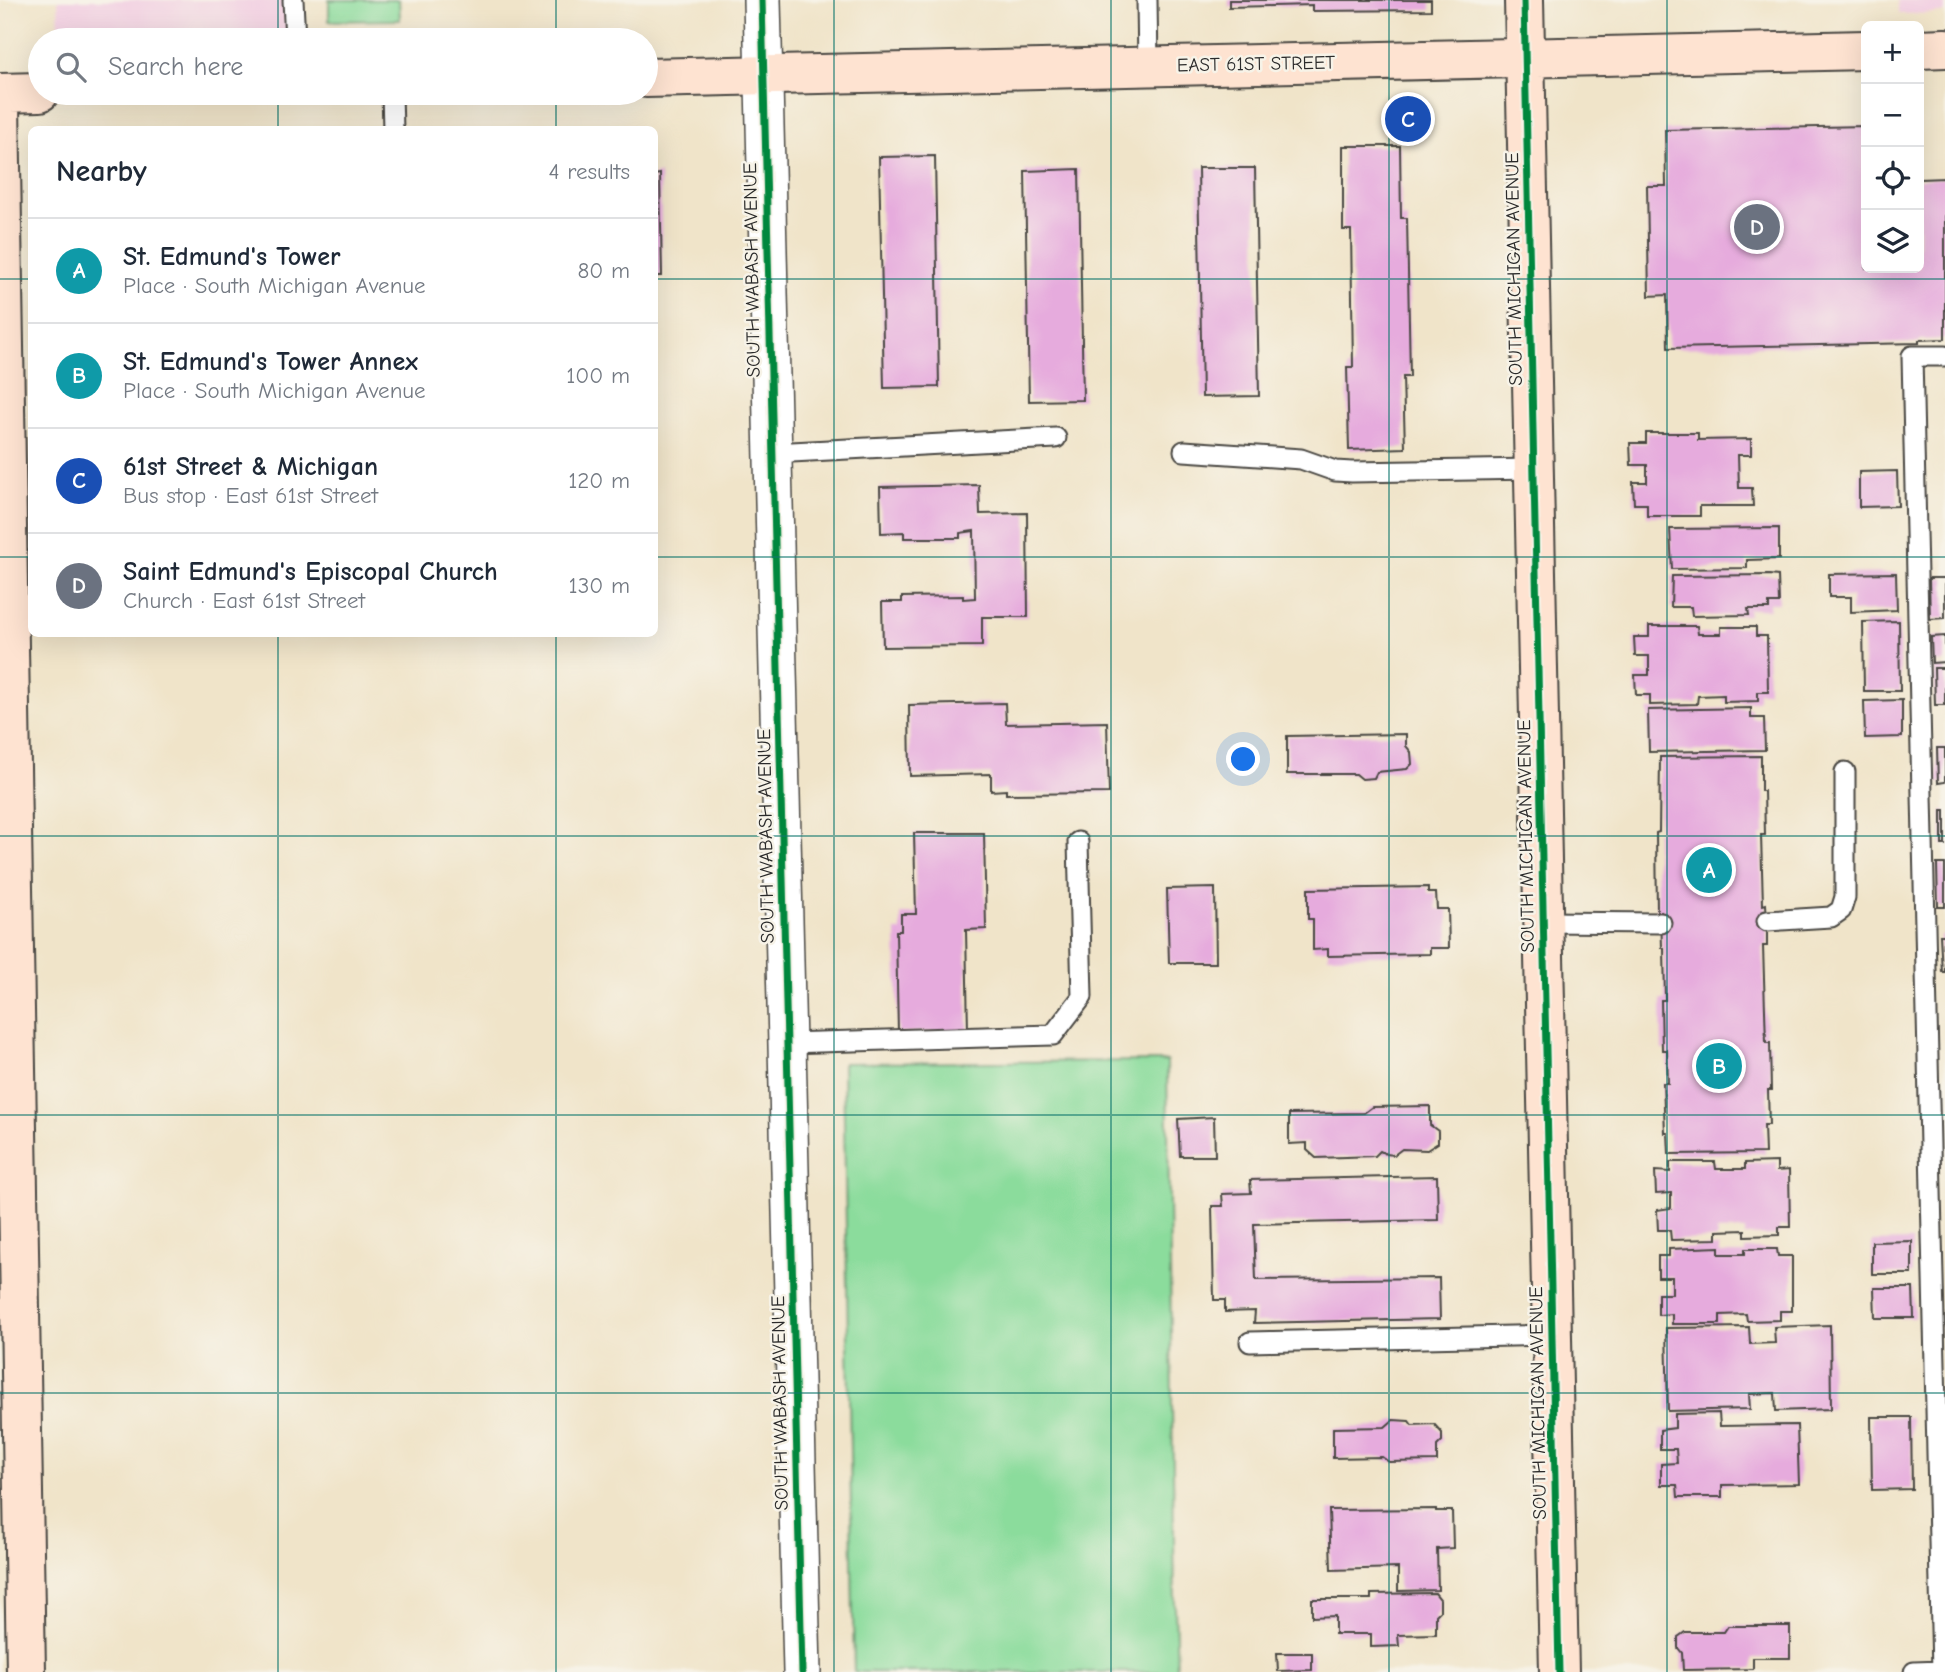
<!DOCTYPE html>
<meta charset="utf-8">
<style>
:root{--surface:#fff;--page:#f2f2f3;--text:#1f2937;--muted:#747a83;--line:#e0e1e3;--accent:#1f6fb2}
body{margin:0;font-family:"Comic Neue",sans-serif;background:var(--page);color:var(--text)}
.controls{position:absolute;right:21px;top:21px;display:grid;overflow:hidden;border-radius:10px;box-shadow:0 7px 28px #0002}
.controls button{width:63px;height:63px;display:grid;place-items:center;padding:0;border:0;border-bottom:2px solid var(--line);background:var(--surface);color:var(--text);font:35px sans-serif}
.you{position:absolute;left:1244px;top:760px;width:24px;height:24px;margin:-18px;border:5px solid #fff;border-radius:50%;background:#1a73e8;box-shadow:0 0 0 10px #1a73e833}
.badge{display:grid;place-items:center;width:46px;height:46px;border-radius:50%;background:var(--accent);color:#fff;font-size:23px;font-weight:700}
.pin{position:absolute;translate:-50% -50%;border:4px solid #fff;box-shadow:0 2px 7px #0006}
.list{margin:0;padding:0;list-style:none}
h2{display:flex;justify-content:space-between;align-items:center;height:91px;margin:0;padding:0 28px;font-size:30px}
h2 small{font-size:23px;font-weight:400;color:var(--muted)}
.list li{display:grid;grid-template-columns:46px 1fr auto;gap:21px;align-items:center;box-sizing:border-box;height:105px;padding:0 28px;border-top:2px solid var(--line)}
.list b{display:block;font-size:26px;white-space:nowrap}
.list p{margin:0;font-size:23px;white-space:nowrap;color:var(--muted)}
.list em{font-size:23px;font-style:normal;color:var(--muted)}
.icon{flex:none;width:38px;height:38px;fill:none;stroke:currentColor;stroke-width:2;stroke-linecap:round;stroke-linejoin:round}
.map{position:relative;flex:none;width:1945px;height:1672px;overflow:hidden}
.search{position:absolute;background:var(--surface);box-shadow:0 7px 28px #0002;left:28px;top:28px;width:630px;height:77px;display:flex;align-items:center;gap:18px;box-sizing:border-box;padding:0 24px;border-radius:38px;color:var(--muted);font-size:26px}
.panel{position:absolute;background:var(--surface);box-shadow:0 7px 28px #0002;left:28px;top:126px;width:630px;height:511px;border-radius:10px}
.map>svg:first-child{display:block}
.built{fill:#f2cfe2}
.green{fill:#8bdc9c;stroke:#5b8464;stroke-width:2}
.building{fill:#e6abdd}
.lines{fill:none;stroke-linecap:round;stroke-linejoin:round}
.lane-casing{stroke:#494743;stroke-width:23}
.street-casing{stroke:#494743;stroke-width:40}
.secondary-casing{stroke:#494743;stroke-width:42}
.lane{stroke:#fff;stroke-width:19}
.street{stroke:#fff;stroke-width:37}
.secondary{stroke:#fee3d1;stroke-width:38}
.cycleway-casing{stroke:#f7f3e8;stroke-width:11}
.cycleway{stroke:#00873e;stroke-width:7}
.grid{fill:none;stroke:#0f766e;stroke-width:2;stroke-opacity:0.55}
.labels{text-anchor:middle;dominant-baseline:central;stroke-width:5;stroke-linejoin:round;paint-order:stroke}
.street-label{font-size:19px;fill:#2b2b2b;stroke:#f7f3e8}
</style>
<div class="map">
<svg width="1945" height="1672" viewBox="0 0 1945 1672">
<rect width="100%" height="100%" fill="#f7f3e8"/>
<filter id="ink" filterUnits="userSpaceOnUse"><feTurbulence type="fractalNoise" baseFrequency=".0143" numOctaves="2"/><feDisplacementMap in="SourceGraphic" scale="14" xChannelSelector="R" yChannelSelector="G"/><feConvolveMatrix kernelMatrix="1 2 1 2 8 2 1 2 1" color-interpolation-filters="sRGB"/></filter>
<filter id="wash" filterUnits="userSpaceOnUse"><feTurbulence type="fractalNoise" baseFrequency=".00686" numOctaves="4" result="noise"/><feDisplacementMap in="SourceGraphic" scale="28" xChannelSelector="R" yChannelSelector="G"/><feGaussianBlur stdDeviation="1.57" result="paint"/><feColorMatrix in="noise" values="0 0 0 0 0 0 0 0 0 0 0 0 0 0 0 0 0 1.4 0 .05"/><feComposite in="paint" operator="in"/></filter>
<g filter="url(#wash)">
<rect width="100%" height="100%" fill="#f0e4c9"/>
<!-- built -->
<path class="built" d="M 58,0 L 293,0 L 295,40 L 59,40 Z
M 1898,0 L 1945,0 L 1945,13 L 1898,14 Z"/>
<!-- green -->
<path class="green" d="M 329,0 L 399,0 L 400,20 L 329,21 Z
M 1167,1061 L 1175,1607 L 1177,1672 L 854,1672 L 843,1063 Z"/>
<g id="blocks">
<!-- building -->
<path class="building" d="M 1229,0 L 1431,0 L 1431,10 L 1312,11 L 1312,5 L 1229,7 Z
M 1866,126 L 1866,268 L 1919,268 L 1919,179 L 1945,178 L 1945,339 L 1919,340 L 1919,343 L 1668,348 L 1667,295 L 1649,296 L 1647,186 L 1666,186 L 1665,130 Z
M 1343,146 L 1400,146 L 1401,218 L 1407,218 L 1410,377 L 1403,377 L 1405,448 L 1349,450 L 1347,367 L 1353,367 L 1351,230 L 1343,230 Z
M 935,156 L 939,387 L 884,388 L 879,157 Z
M 1198,168 L 1255,168 L 1259,396 L 1202,397 Z
M 1079,169 L 1083,400 L 1029,401 L 1025,171 Z
M 660,174 L 662,276 L 654,276 L 654,175 Z
M 1646,433 L 1698,433 L 1698,440 L 1751,439 L 1751,455 L 1738,455 L 1739,488 L 1752,488 L 1753,506 L 1700,506 L 1700,516 L 1647,516 L 1647,504 L 1634,504 L 1633,482 L 1647,482 L 1647,465 L 1631,465 L 1630,443 L 1646,443 Z
M 1897,471 L 1898,506 L 1859,507 L 1859,472 Z
M 979,485 L 980,514 L 1027,513 L 1028,617 L 982,617 L 982,646 L 883,647 L 882,602 L 902,602 L 902,597 L 963,596 L 963,599 L 975,598 L 974,531 L 960,533 L 960,538 L 904,538 L 904,532 L 881,533 L 880,487 Z
M 1779,528 L 1779,559 L 1747,560 L 1747,568 L 1672,569 L 1670,529 Z
M 1896,573 L 1897,610 L 1851,612 L 1851,597 L 1829,597 L 1829,574 Z
M 1769,575 L 1778,576 L 1779,603 L 1769,603 L 1769,609 L 1748,609 L 1749,615 L 1692,616 L 1691,607 L 1671,607 L 1672,576 Z
M 1929,578 L 1945,578 L 1945,618 L 1930,619 Z
M 1899,621 L 1900,691 L 1864,691 L 1863,622 Z
M 1649,626 L 1697,626 L 1698,634 L 1721,634 L 1721,627 L 1756,627 L 1756,636 L 1767,636 L 1768,692 L 1758,692 L 1758,701 L 1724,702 L 1724,695 L 1698,696 L 1697,704 L 1650,705 L 1650,695 L 1636,695 L 1635,675 L 1649,675 L 1649,656 L 1635,656 L 1634,637 L 1649,637 Z
M 1945,636 L 1945,662 L 1932,663 L 1931,637 Z
M 1934,668 L 1945,668 L 1945,705 L 1935,705 Z
M 1902,700 L 1902,737 L 1865,738 L 1864,701 Z
M 1005,703 L 1006,724 L 1107,722 L 1109,793 L 1006,794 L 1006,790 L 991,791 L 991,774 L 910,776 L 909,705 Z
M 1751,708 L 1751,718 L 1764,718 L 1765,750 L 1649,752 L 1648,710 Z
M 1406,734 L 1406,746 L 1411,752 L 1412,764 L 1407,769 L 1377,772 L 1374,778 L 1362,779 L 1356,774 L 1287,774 L 1287,736 Z
M 1937,748 L 1945,748 L 1945,782 L 1938,783 Z
M 1761,756 L 1761,791 L 1764,791 L 1765,835 L 1761,835 L 1763,905 L 1766,904 L 1767,921 L 1767,946 L 1763,946 L 1766,1043 L 1770,1043 L 1771,1090 L 1768,1090 L 1769,1125 L 1764,1125 L 1765,1153 L 1669,1154 L 1668,1133 L 1665,1133 L 1663,1083 L 1668,1083 L 1667,1050 L 1662,1050 L 1661,1000 L 1665,1000 L 1664,948 L 1662,948 L 1661,912 L 1657,912 L 1656,833 L 1659,832 L 1660,757 Z
M 1942,810 L 1945,810 L 1945,845 L 1942,845 Z
M 914,833 L 984,833 L 986,929 L 966,930 L 968,1031 L 898,1033 L 896,931 L 901,931 L 901,914 L 916,914 Z
M 1937,864 L 1945,864 L 1945,907 L 1938,907 Z
M 1428,887 L 1428,893 L 1436,893 L 1437,909 L 1448,909 L 1449,948 L 1430,948 L 1430,954 L 1328,956 L 1328,949 L 1313,950 L 1313,919 L 1308,919 L 1308,889 Z
M 1215,888 L 1216,963 L 1169,963 L 1167,889 Z
M 1940,935 L 1945,935 L 1945,972 L 1942,972 Z
M 1430,1106 L 1430,1125 L 1438,1131 L 1438,1143 L 1427,1150 L 1402,1149 L 1394,1155 L 1386,1154 L 1380,1151 L 1375,1156 L 1316,1158 L 1307,1150 L 1307,1143 L 1289,1144 L 1289,1114 L 1364,1113 L 1372,1107 Z
M 1214,1117 L 1215,1156 L 1180,1156 L 1178,1119 Z
M 1670,1162 L 1715,1162 L 1716,1169 L 1745,1169 L 1745,1163 L 1777,1162 L 1777,1171 L 1789,1170 L 1790,1227 L 1779,1227 L 1779,1235 L 1745,1236 L 1745,1230 L 1717,1231 L 1717,1239 L 1671,1240 L 1670,1230 L 1658,1230 L 1657,1210 L 1671,1208 L 1671,1193 L 1656,1194 L 1655,1171 L 1670,1172 Z
M 1437,1176 L 1438,1220 L 1254,1224 L 1256,1280 L 1439,1278 L 1440,1319 L 1254,1323 L 1255,1311 L 1225,1312 L 1225,1300 L 1214,1300 L 1212,1206 L 1223,1206 L 1222,1194 L 1251,1193 L 1250,1180 Z
M 1912,1241 L 1912,1274 L 1872,1274 L 1872,1242 Z
M 1719,1247 L 1719,1254 L 1745,1254 L 1745,1249 L 1777,1249 L 1778,1256 L 1792,1256 L 1792,1311 L 1780,1311 L 1780,1320 L 1747,1321 L 1746,1314 L 1720,1315 L 1720,1324 L 1672,1324 L 1672,1314 L 1658,1315 L 1658,1294 L 1672,1294 L 1672,1277 L 1658,1277 L 1658,1256 L 1669,1256 L 1669,1249 Z
M 1874,1288 L 1913,1288 L 1914,1318 L 1875,1318 Z
M 1830,1325 L 1831,1409 L 1776,1411 L 1775,1393 L 1749,1394 L 1750,1409 L 1668,1411 L 1666,1328 L 1749,1327 L 1750,1344 L 1775,1343 L 1774,1327 Z
M 1719,1413 L 1720,1426 L 1797,1425 L 1799,1484 L 1722,1485 L 1722,1497 L 1678,1497 L 1677,1485 L 1661,1485 L 1661,1464 L 1677,1463 L 1676,1449 L 1660,1449 L 1660,1430 L 1675,1428 L 1675,1414 Z
M 1871,1417 L 1911,1417 L 1912,1489 L 1872,1490 Z
M 1393,1420 L 1409,1421 L 1412,1425 L 1434,1424 L 1442,1433 L 1442,1441 L 1437,1446 L 1437,1461 L 1389,1462 L 1382,1457 L 1333,1458 L 1333,1428 L 1385,1427 Z
M 1436,1509 L 1436,1511 L 1452,1511 L 1453,1548 L 1437,1549 L 1438,1590 L 1398,1591 L 1398,1568 L 1331,1570 L 1329,1510 Z
M 1435,1593 L 1440,1599 L 1440,1611 L 1436,1615 L 1436,1634 L 1398,1635 L 1399,1646 L 1371,1647 L 1371,1634 L 1335,1634 L 1335,1616 L 1312,1617 L 1312,1599 L 1371,1599 L 1371,1594 Z
M 1728,1626 L 1790,1626 L 1790,1658 L 1753,1658 L 1753,1669 L 1683,1670 L 1682,1653 L 1678,1648 L 1678,1637 L 1685,1632 L 1724,1632 Z
M 1277,1653 L 1312,1653 L 1312,1670 L 1278,1671 Z"/>
</g>
</g>
<g filter="url(#ink)">
<use href="#blocks" fill-opacity="0" stroke="#494743" stroke-width="2"/>
<g class="lines">
<!-- lane casing -->
<g class="lane-casing">
<path id="lane" d="M 293,0 L 295,40
M 1147,0 L 1148,66
M 392,93 L 393,130
M 1184,451 L 1301,459 L 1335,471 L 1352,472 L 1534,469
M 773,453 L 1056,438
M 1767,921 L 1831,917 L 1841,910 L 1845,897 L 1845,772
M 1543,922 L 1661,923
M 787,1043 L 1053,1035 L 1082,997 L 1078,842
M 1250,1342 L 1552,1335
M 1914,1672 L 1942,1671
M 1942,1672 L 1912,356 L 1945,356"/>
</g>
<!-- street casing -->
<g class="street-casing">
<path id="street" d="M 762,0 L 802,1672"/>
</g>
<!-- secondary casing -->
<g class="secondary-casing">
<path id="secondary" d="M 1524,0 L 1559,1672
M 1919,49 L 1945,48
M 646,78 L 1866,50
M 0,93 L 40,92
M 0,104 L 26,1672"/>
</g>
<!-- lane -->
<use href="#lane" class="lane"/>
<!-- street -->
<use href="#street" class="street"/>
<!-- secondary -->
<use href="#secondary" class="secondary"/>
<!-- cycleway casing -->
<g class="cycleway-casing">
<path id="cycleway" d="M 762,0 L 802,1672
M 1524,0 L 1559,1672"/>
</g>
<!-- cycleway -->
<use href="#cycleway" class="cycleway"/>
</g>
</g>
<!-- grid -->
<path class="grid" d="M 278,0 L 278,40M 556,0 L 556,40M 834,0 L 834,1672M 1111,0 L 1111,1672M 1389,0 L 1389,1672M 1667,0 L 1667,1672M 278,93 L 278,130M 556,93 L 556,130M 0,279 L 32,279M 654,279 L 1945,279M 0,557 L 32,557M 654,557 L 1945,557M 278,634 L 278,1672M 556,634 L 556,1672M 0,836 L 1945,836M 0,1115 L 1945,1115M 0,1393 L 1945,1393"/>
<g class="labels">
<!-- street labels -->
<g class="street-label">
<text transform="translate(1256 64) rotate(-1)">EAST 61ST STREET</text>
<text transform="translate(1514 269) rotate(-91)">SOUTH MICHIGAN AVENUE</text>
<text transform="translate(752 270) rotate(-91)">SOUTH WABASH AVENUE</text>
<text transform="translate(766 836) rotate(-91)">SOUTH WABASH AVENUE</text>
<text transform="translate(1526 836) rotate(-91)">SOUTH MICHIGAN AVENUE</text>
<text transform="translate(780 1403) rotate(-91)">SOUTH WABASH AVENUE</text>
<text transform="translate(1538 1403) rotate(-91)">SOUTH MICHIGAN AVENUE</text>
</g>
</g>
</svg>
<div class="controls">
<button>+</button>
<button>−</button>
<button><svg class="icon" aria-label="locate" viewBox="0 0 24 24"><circle cx="12" cy="12" r="6"/><path d="M12 2v4M12 18v4M2 12h4M18 12h4"/></svg></button>
<button><svg class="icon" aria-label="layers" viewBox="0 0 24 24"><path d="M12 4l9 5-9 5-9-5zM3 14l9 5 9-5"/></svg></button>
</div>
<div class="you"></div>
<div class="pin badge" style="left:1709px;top:870px;background:#0f9aa8">A</div>
<div class="pin badge" style="left:1719px;top:1066px;background:#0f9aa8">B</div>
<div class="pin badge" style="left:1408px;top:119px;background:#1a4fb4">C</div>
<div class="pin badge" style="left:1757px;top:227px;background:#6b7280">D</div>
<div class="search"><svg class="icon" aria-label="search" viewBox="0 0 24 24"><circle cx="10" cy="10" r="6"/><path d="M15 15l6 6"/></svg>Search here</div>
<section class="panel">
<h2>Nearby<small>4 results</small></h2>
<ul class="list">
<li><span class="badge" style="background:#0f9aa8">A</span><div><b>St. Edmund's Tower</b><p>Place · South Michigan Avenue</p></div><em>80 m</em></li>
<li><span class="badge" style="background:#0f9aa8">B</span><div><b>St. Edmund's Tower Annex</b><p>Place · South Michigan Avenue</p></div><em>100 m</em></li>
<li><span class="badge" style="background:#1a4fb4">C</span><div><b>61st Street &amp; Michigan</b><p>Bus stop · East 61st Street</p></div><em>120 m</em></li>
<li><span class="badge" style="background:#6b7280">D</span><div><b>Saint Edmund's Episcopal Church</b><p>Church · East 61st Street</p></div><em>130 m</em></li>
</ul>
</section>
</div>
